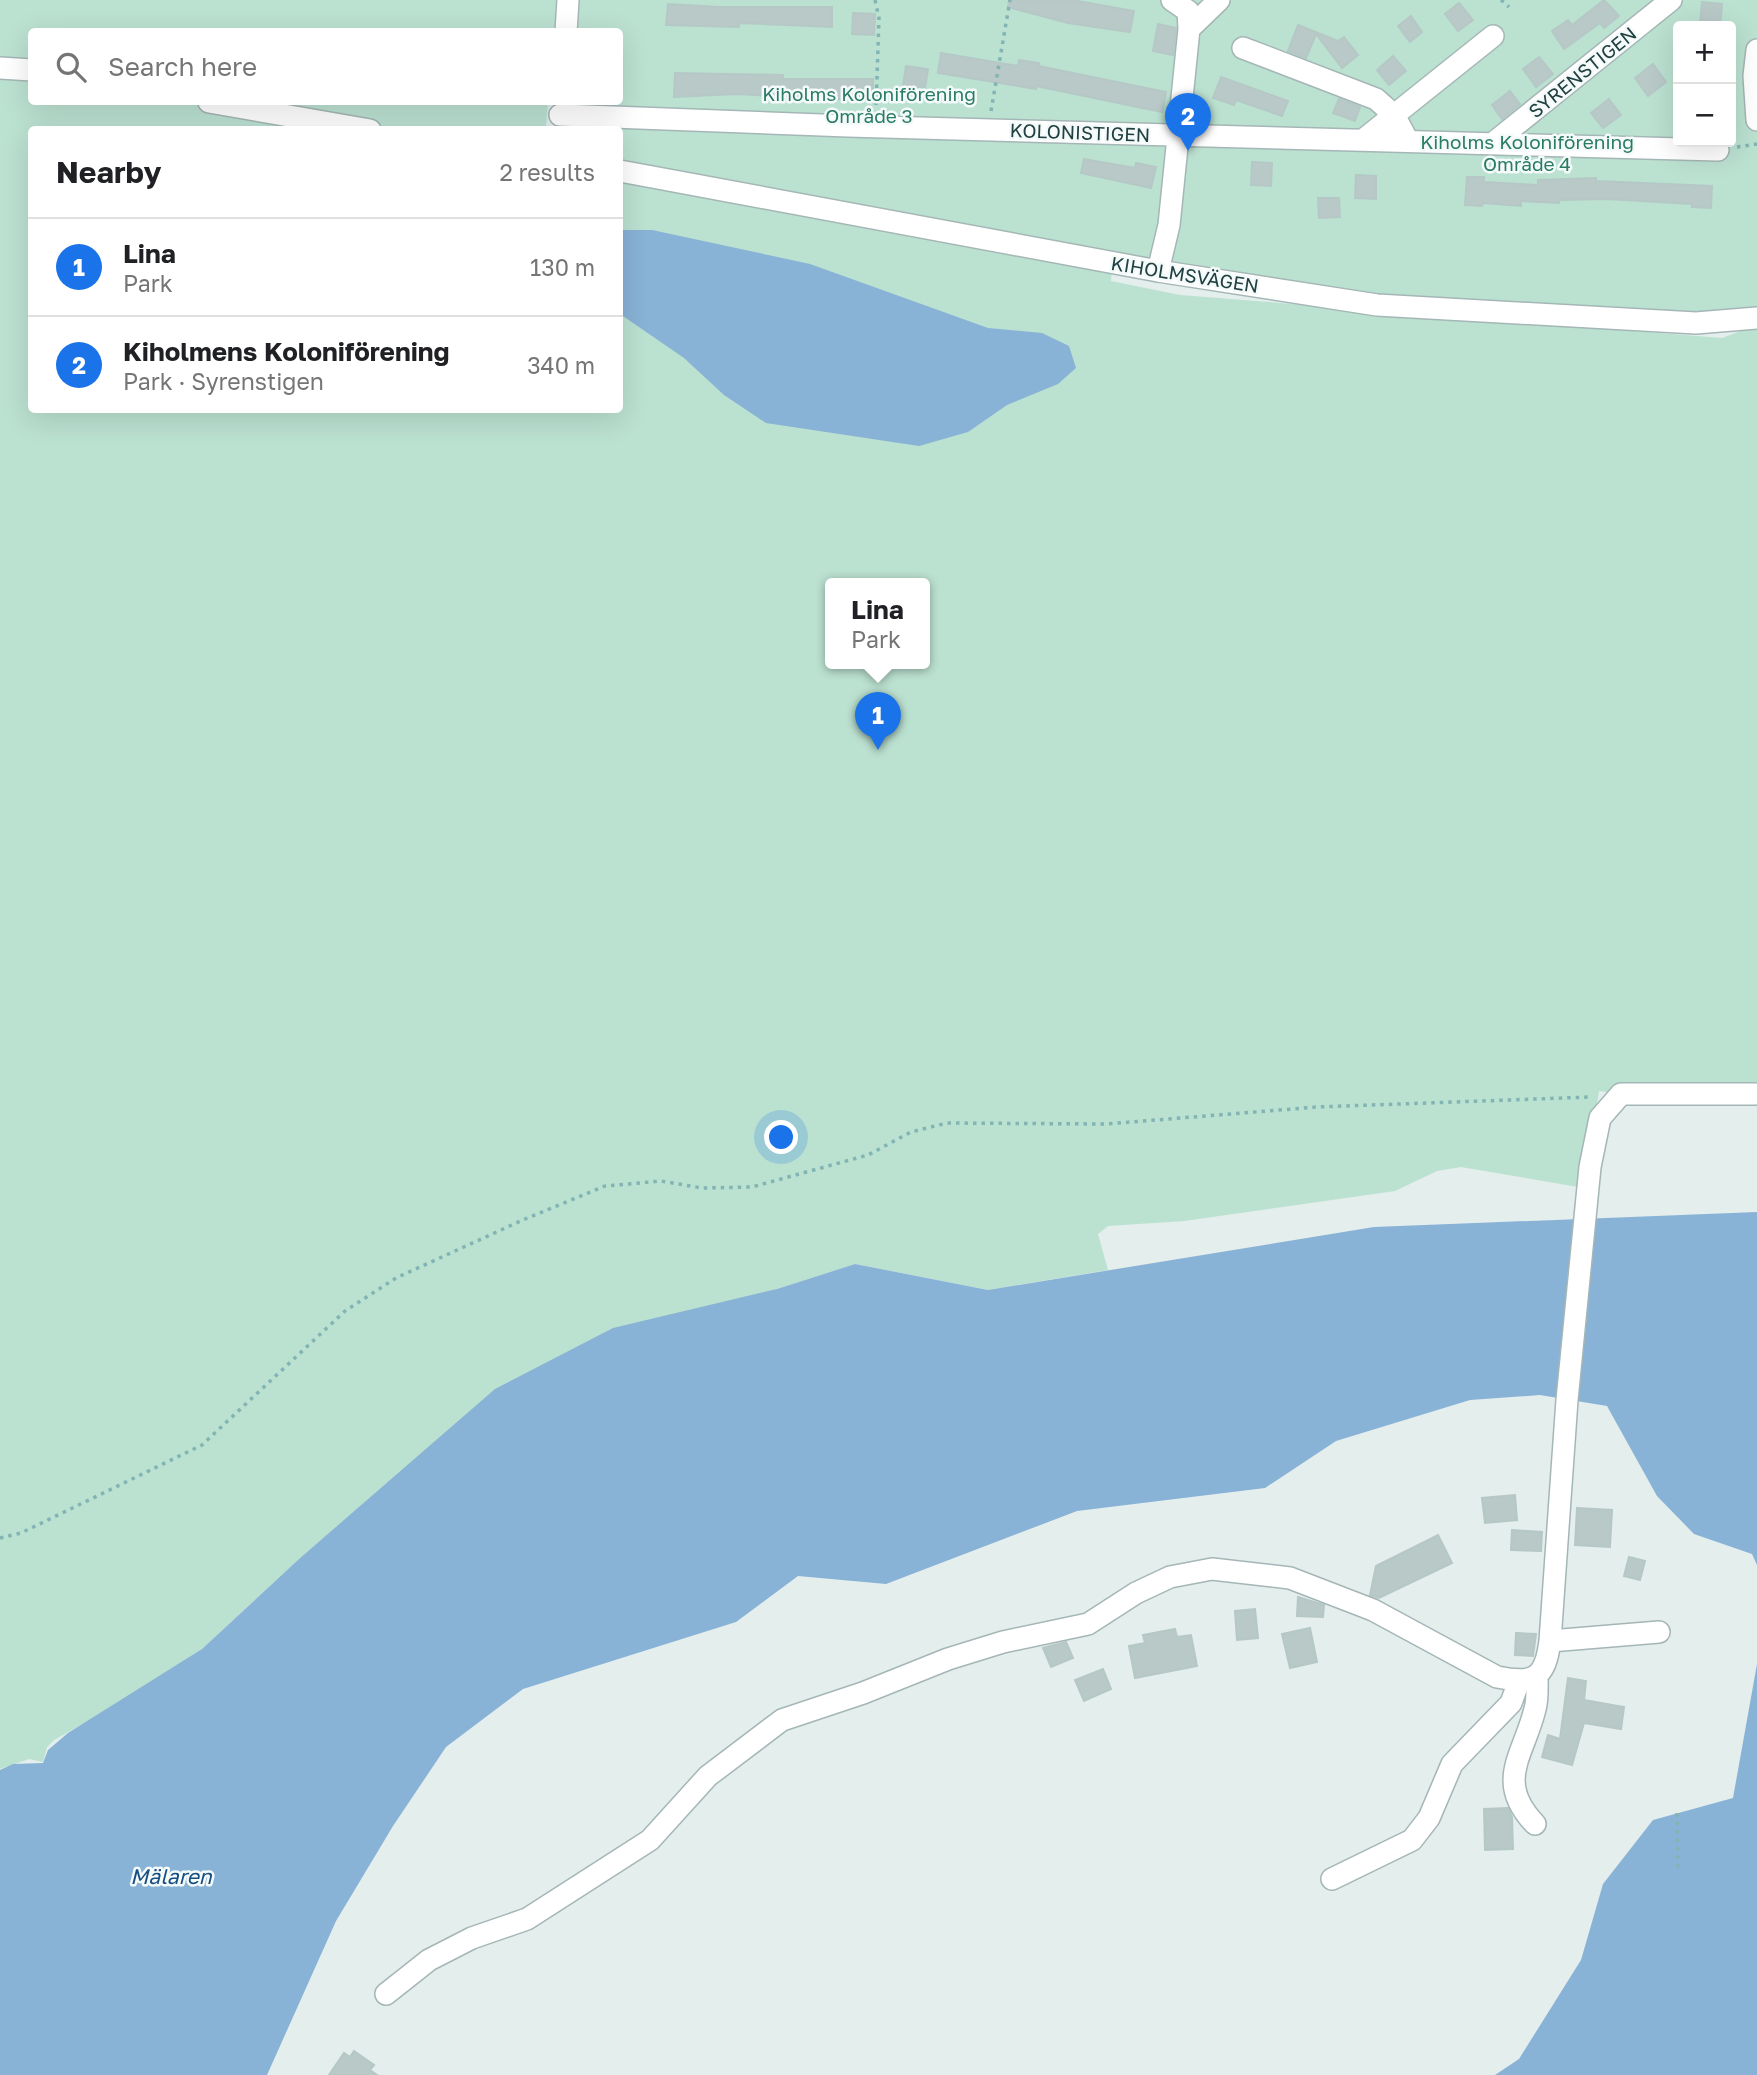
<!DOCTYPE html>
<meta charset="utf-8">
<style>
:root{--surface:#fff;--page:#f6f6f6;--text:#202124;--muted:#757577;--line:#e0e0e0;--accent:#1a73e8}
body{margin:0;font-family:"Golos Text",sans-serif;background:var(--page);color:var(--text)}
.controls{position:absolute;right:21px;top:21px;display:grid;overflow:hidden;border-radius:7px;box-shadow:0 7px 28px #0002}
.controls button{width:63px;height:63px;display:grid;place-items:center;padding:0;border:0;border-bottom:2px solid var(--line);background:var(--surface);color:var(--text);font:35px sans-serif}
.you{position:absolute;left:782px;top:1138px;width:24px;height:24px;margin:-18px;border:5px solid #fff;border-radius:50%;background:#1a73e8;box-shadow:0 0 0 10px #1a73e833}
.badge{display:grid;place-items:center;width:46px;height:46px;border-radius:50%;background:var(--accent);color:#fff;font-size:23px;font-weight:700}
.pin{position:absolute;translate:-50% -58px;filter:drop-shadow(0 2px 4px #0008)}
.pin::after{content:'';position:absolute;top:37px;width:24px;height:21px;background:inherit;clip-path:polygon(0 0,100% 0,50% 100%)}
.popup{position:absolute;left:825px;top:578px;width:105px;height:91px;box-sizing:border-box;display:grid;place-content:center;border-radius:7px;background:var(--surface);filter:drop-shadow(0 2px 5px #0005);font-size:23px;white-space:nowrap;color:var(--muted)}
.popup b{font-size:26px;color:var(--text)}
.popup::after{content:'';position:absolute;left:50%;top:100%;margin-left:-14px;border:14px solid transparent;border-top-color:var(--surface)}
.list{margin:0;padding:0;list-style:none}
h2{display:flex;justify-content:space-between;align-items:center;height:91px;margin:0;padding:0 28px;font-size:30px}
h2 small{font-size:23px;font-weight:400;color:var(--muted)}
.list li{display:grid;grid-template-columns:46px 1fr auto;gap:21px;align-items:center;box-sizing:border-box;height:98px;padding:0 28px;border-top:2px solid var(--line)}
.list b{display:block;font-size:26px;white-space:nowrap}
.list p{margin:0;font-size:23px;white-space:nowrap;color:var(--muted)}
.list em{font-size:23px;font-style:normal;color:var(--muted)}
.icon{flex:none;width:38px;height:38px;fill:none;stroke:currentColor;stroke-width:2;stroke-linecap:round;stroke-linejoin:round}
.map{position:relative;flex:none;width:1757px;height:2075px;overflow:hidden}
.search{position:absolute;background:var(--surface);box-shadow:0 7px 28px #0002;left:28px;top:28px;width:595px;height:77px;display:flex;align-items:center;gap:18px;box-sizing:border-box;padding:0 24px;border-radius:7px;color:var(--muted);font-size:26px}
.panel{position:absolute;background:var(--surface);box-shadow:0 7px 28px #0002;left:28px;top:126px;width:595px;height:287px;border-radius:7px}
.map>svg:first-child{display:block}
.green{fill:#bbe1d1;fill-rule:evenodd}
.water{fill:#88b2d6}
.building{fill:#b8c9c7;stroke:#b5c8c6;stroke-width:2}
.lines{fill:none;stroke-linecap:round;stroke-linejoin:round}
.minor-casing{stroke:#a5b6b6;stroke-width:24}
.path{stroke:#82b4b4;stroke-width:3.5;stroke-dasharray:3.5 5;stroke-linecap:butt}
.minor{stroke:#fff;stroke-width:21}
.labels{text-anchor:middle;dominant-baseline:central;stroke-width:5;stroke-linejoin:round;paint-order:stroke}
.street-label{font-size:19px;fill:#214041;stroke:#f4faf9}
.park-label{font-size:19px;fill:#297b63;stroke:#f4faf9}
.water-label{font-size:21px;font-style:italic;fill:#174e82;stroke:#f4faf9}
</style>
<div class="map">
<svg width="1757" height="2075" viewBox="0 0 1757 2075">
<rect width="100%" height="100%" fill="#e3eeed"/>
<!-- green -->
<path class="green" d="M 0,0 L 1757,0 L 1757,308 L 1740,313 L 1689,312 L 1376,296 L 1113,257 L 1111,281 L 1180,295 L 1722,338 L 1757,325 L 1757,1094 L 1621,1094 L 1599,1091 L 1584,1188 L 1461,1167 L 1437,1171 L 1395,1191 L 1184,1221 L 1108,1226 L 1098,1234 L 1108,1270 L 988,1290 L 855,1264 L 777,1289 L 400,1473 L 299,1559 L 202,1649 L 108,1710 L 54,1740 L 47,1747 L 43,1762 L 29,1759 L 0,1769 ZM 1678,26 L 1731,26 L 1731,142 L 1678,142 ZM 32,32 L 620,32 L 620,102 L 561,102 L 556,128 L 546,127 L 548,102 L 32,102 ZM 32,130 L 620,130 L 620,410 L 32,410 ZM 831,584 L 925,584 L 925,664 L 831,664 Z"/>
<!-- water -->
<path class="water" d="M 620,230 L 652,230 L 810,264 L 988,328 L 1042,333 L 1069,346 L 1076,368 L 1058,384 L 1007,405 L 968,432 L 919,446 L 766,423 L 724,395 L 684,358 L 620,314 Z
M 1757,1212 L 1757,1565 L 1752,1554 L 1694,1534 L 1657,1496 L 1607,1406 L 1540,1395 L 1470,1400 L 1336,1441 L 1265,1488 L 1077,1511 L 886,1584 L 798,1576 L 736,1622 L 523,1689 L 446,1747 L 393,1826 L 336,1921 L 267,2075 L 0,2075 L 0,1770 L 13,1764 L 43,1763 L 48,1750 L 68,1733 L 202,1649 L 299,1559 L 495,1389 L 613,1328 L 777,1289 L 855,1264 L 988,1290 L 1374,1227 Z
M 1757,1664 L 1757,2075 L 1495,2075 L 1519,2059 L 1581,1960 L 1603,1884 L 1653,1820 L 1733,1798 Z"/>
<!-- building -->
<path class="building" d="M 1009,0 L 1072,0 L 1134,11 L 1130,32 L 1068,23 L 1008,7 Z
M 1604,0 L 1619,16 L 1604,28 L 1600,23 L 1564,49 L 1552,31 L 1568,20 L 1572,25 Z
M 1702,2 L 1722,4 L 1720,26 L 1700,24 Z
M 1459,3 L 1473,20 L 1458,31 L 1445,14 Z
M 668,4 L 718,7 L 832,7 L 832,27 L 739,23 L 739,27 L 666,25 Z
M 853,13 L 875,14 L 874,35 L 852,34 Z
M 1411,16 L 1422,32 L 1410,42 L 1398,26 Z
M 1158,24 L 1176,28 L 1173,55 L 1153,51 Z
M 1298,25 L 1338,41 L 1344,37 L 1358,55 L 1342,68 L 1316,34 L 1306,58 L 1288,51 Z
M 941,53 L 1018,66 L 1019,60 L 1039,63 L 1039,66 L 1166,92 L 1162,112 L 1036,86 L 1036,89 L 938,73 Z
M 1393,56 L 1406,71 L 1389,85 L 1377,70 Z
M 1539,57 L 1553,74 L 1536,87 L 1523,69 Z
M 1653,64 L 1666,82 L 1648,96 L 1635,78 Z
M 906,66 L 928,69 L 925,88 L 903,85 Z
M 675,73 L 783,75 L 783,79 L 873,79 L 873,101 L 737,94 L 674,97 Z
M 1221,77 L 1288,101 L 1282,116 L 1236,100 L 1234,105 L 1213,98 Z
M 1510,91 L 1520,104 L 1502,119 L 1492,105 Z
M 1339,99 L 1360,107 L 1355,121 L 1333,113 Z
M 1609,99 L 1621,115 L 1603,128 L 1591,113 Z
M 1084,159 L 1135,168 L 1136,163 L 1156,167 L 1151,188 L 1081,173 Z
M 1252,162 L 1272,163 L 1271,186 L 1251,185 Z
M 1356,175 L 1376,176 L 1376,199 L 1355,198 Z
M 1467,177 L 1484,177 L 1484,182 L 1538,185 L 1538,180 L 1596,178 L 1596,181 L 1712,186 L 1711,208 L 1692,207 L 1692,204 L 1606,199 L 1559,200 L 1559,203 L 1521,201 L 1521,206 L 1483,203 L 1482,206 L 1465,205 Z
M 1318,198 L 1339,198 L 1340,217 L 1319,218 Z
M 1515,1495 L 1517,1520 L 1485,1523 L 1482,1498 Z
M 1577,1508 L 1612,1510 L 1610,1547 L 1575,1545 Z
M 1512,1530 L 1542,1532 L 1541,1551 L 1511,1550 Z
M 1438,1535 L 1452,1563 L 1379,1598 L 1370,1595 L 1376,1566 Z
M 1629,1557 L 1645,1561 L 1640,1580 L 1624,1576 Z
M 1298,1597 L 1324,1605 L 1323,1617 L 1297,1616 Z
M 1255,1609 L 1258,1638 L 1237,1640 L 1235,1611 Z
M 1310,1628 L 1317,1662 L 1290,1668 L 1282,1634 Z
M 1175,1629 L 1177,1637 L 1191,1635 L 1197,1666 L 1135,1678 L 1129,1646 L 1145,1643 L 1143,1635 Z
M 1516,1633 L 1536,1634 L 1533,1656 L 1515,1655 Z
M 1066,1642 L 1073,1658 L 1051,1667 L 1043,1648 Z
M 1103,1669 L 1111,1689 L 1084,1701 L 1075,1680 Z
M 1568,1678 L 1586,1681 L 1584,1700 L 1624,1707 L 1621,1729 L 1584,1723 L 1572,1765 L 1542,1757 L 1548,1735 L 1560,1739 Z
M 1508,1808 L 1512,1817 L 1513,1849 L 1485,1850 L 1484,1809 Z
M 354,2051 L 374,2065 L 370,2070 L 377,2075 L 329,2075 L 344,2053 L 350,2057 Z"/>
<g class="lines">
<!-- minor casing -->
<g class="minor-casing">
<path id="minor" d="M 1172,0 L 1188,11 L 1189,29
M 566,32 L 568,0
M 1243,48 L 1376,99 L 1394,115 L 1408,141
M 1757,50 L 1754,76 L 1757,120
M 0,68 L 32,70
M 209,102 L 370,130
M 560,115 L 848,126 L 1718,150
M 1363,140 L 1493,36
M 1492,144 L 1671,0
M 620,171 L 1158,271 L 1377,305 L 1696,323 L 1757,318
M 1158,271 L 1169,225 L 1189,29 L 1219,0
M 1550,1641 L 1659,1632
M 1535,1824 C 1494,1781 1524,1755 1535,1709 C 1538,1699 1537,1687 1537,1676
M 1332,1879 L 1412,1840 L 1429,1818 L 1452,1764 L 1511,1703 L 1519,1681
M 386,1994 L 429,1960 L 472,1938 L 527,1919 L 650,1840 L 708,1776 L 782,1720 L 863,1693 L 948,1659 L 1003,1642 L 1088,1624 L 1136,1593 L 1170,1577 L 1212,1569 L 1290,1578 L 1373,1610 L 1497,1677 C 1533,1684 1545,1680 1550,1641 L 1567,1400 L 1590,1167 L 1600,1118 L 1621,1094 L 1757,1094"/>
</g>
<!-- path -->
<path class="path" d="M 875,0 L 879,18 L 876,107
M 1501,0 L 1509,7
M 991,111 L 1010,0
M 1737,147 L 1757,144
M 0,1538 L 21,1533 L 202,1445 L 345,1311 L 396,1278 L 525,1219 L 605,1186 L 661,1181 L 702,1188 L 752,1187 L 868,1155 L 911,1132 L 947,1123 L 1106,1124 L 1317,1107 L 1591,1097
M 1677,1813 L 1678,1870"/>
<!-- minor -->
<use href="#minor" class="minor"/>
</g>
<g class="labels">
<!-- street labels -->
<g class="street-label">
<text transform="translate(1582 72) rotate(-39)">SYRENSTIGEN</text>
<text transform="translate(1080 132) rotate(2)">KOLONISTIGEN</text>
<text transform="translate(1185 274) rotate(9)">KIHOLMSVÄGEN</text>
</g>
<!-- park labels -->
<g class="park-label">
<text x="869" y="93">Kiholms Koloniförening<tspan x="869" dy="22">Område 3</tspan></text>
<text x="1527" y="141">Kiholms Koloniförening<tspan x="1527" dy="22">Område 4</tspan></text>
</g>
<!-- water labels -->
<g class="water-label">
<text x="171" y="1876">Mälaren</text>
</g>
</g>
</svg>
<div class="controls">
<button>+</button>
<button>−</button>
</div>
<div class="you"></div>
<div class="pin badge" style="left:878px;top:750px">1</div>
<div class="popup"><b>Lina</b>Park</div>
<div class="pin badge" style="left:1188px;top:151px">2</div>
<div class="search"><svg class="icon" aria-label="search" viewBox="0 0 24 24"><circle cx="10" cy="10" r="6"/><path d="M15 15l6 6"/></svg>Search here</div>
<section class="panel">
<h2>Nearby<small>2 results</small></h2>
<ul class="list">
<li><span class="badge">1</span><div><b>Lina</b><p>Park</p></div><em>130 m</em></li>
<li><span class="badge">2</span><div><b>Kiholmens Koloniförening</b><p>Park · Syrenstigen</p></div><em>340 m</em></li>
</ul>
</section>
</div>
